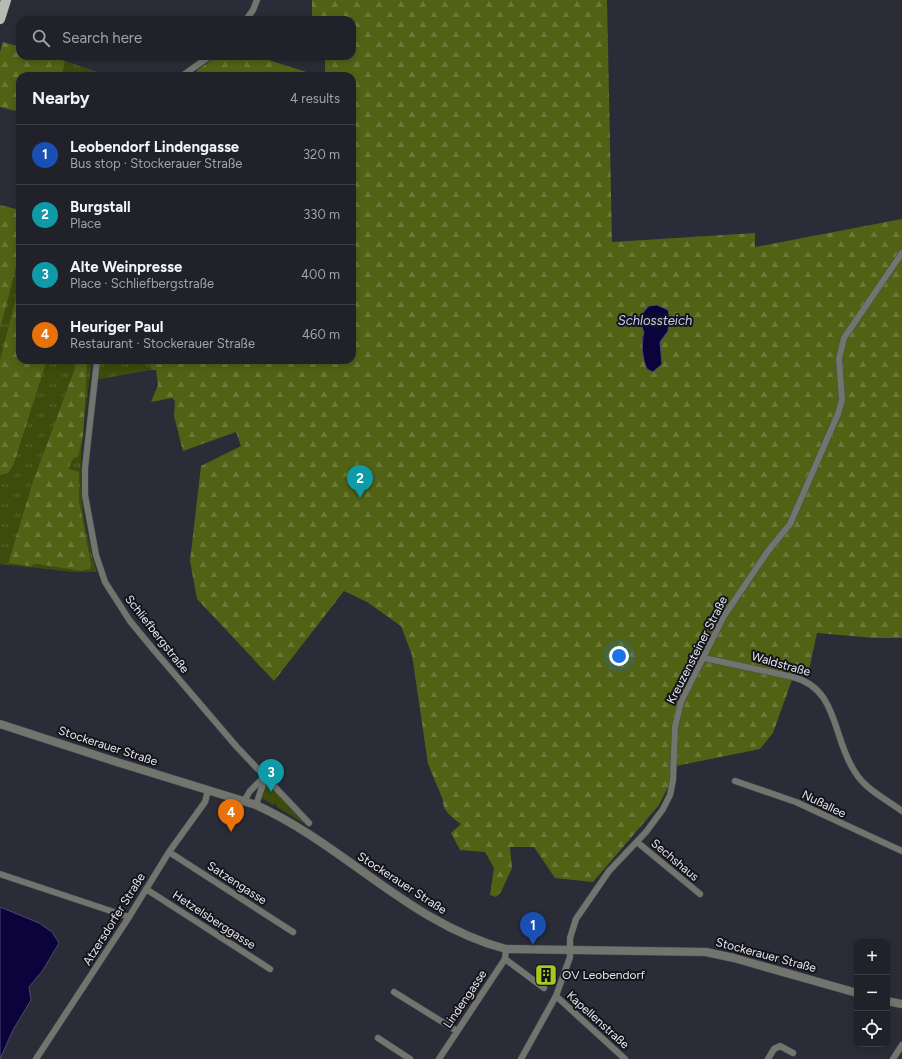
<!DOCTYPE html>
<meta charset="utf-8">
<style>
:root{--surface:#202129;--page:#282931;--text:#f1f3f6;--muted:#a2a3a8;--line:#3d3e46;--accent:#d93025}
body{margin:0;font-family:Figtree,sans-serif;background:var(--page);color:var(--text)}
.controls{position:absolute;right:12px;bottom:12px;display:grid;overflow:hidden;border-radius:8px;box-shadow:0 2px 6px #0003}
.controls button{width:36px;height:36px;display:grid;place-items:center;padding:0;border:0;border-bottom:1px solid var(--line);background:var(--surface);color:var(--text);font:20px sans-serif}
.you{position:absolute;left:619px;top:656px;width:14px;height:14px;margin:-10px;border:3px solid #fff;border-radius:50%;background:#1a73e8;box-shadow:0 0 0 6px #1a73e833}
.badge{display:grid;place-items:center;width:26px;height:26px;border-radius:50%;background:var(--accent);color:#fff;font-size:13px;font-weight:700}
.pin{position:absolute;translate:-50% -33px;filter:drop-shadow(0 1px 2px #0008)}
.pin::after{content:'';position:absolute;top:21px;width:14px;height:12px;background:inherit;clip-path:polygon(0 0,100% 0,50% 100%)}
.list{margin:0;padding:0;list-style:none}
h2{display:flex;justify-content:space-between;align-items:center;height:52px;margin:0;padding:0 16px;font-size:17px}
h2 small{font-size:13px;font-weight:400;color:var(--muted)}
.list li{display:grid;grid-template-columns:26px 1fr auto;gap:12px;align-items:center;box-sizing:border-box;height:60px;padding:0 16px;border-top:1px solid var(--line)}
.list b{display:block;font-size:15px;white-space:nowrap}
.list p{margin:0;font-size:13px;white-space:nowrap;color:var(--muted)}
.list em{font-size:13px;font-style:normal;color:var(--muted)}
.icon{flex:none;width:22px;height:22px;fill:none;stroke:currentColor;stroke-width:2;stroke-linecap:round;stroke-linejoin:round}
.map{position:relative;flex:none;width:902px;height:1059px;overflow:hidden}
.search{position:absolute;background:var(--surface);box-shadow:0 2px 6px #0003;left:16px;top:16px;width:340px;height:44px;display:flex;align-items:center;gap:10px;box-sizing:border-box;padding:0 14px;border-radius:12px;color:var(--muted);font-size:15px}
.panel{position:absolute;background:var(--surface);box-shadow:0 2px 6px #0003;left:16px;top:72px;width:340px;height:292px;border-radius:12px}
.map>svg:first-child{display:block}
.grass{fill:url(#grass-tufts)}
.forest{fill:url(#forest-firs);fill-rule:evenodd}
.water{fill:#0d033c;stroke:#4e4772}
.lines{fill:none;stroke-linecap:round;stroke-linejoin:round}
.minor-casing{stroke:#484a54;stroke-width:7}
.tertiary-casing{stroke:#484a54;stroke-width:9}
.primary-casing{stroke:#484a54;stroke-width:11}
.minor{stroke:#72746e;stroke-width:6}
.tertiary{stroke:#72746e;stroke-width:8}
.primary{stroke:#b8bcb0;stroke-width:10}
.labels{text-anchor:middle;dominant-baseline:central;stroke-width:4;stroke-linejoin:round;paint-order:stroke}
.street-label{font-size:12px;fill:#e6e7ef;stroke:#14141a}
.poi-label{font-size:12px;fill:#e6e7ef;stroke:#14141a;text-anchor:start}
.water-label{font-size:13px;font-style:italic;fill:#c5cbf8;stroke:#14141a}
</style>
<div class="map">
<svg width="902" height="1059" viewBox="0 0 902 1059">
<defs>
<pattern id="grass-tufts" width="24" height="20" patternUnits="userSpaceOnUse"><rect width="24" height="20" fill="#3d4b0b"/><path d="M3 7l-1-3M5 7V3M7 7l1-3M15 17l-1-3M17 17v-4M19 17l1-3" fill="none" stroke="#59652f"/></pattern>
<pattern id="forest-firs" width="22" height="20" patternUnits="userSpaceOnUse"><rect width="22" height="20" fill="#526215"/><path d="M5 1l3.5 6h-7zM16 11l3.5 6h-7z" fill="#6b7837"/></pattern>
</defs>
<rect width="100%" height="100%" fill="#2a2c37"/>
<!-- grass -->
<path class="grass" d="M 65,61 L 110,76 L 62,76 Z
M 20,252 L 20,281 L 0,360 L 0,330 Z
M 47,360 L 78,360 L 33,481 L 8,562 L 29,566 L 36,564 L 82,571 L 90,569 L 91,564 L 79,500 L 79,473 L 69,469 L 70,464 L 74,458 L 78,457 L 85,361 L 83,360 L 92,360 C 87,403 77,458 82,500 C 84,525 90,549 97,572 L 74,572 L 0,564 L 0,476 L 3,476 L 14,464 Z
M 98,360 L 149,360 L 151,370 L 95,380 Z
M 266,784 L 268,784 L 305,824 L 277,807 L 276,803 L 273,805 L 262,798 Z"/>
<!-- forest -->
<path class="forest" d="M 312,0 L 607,0 L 612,242 L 755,233 L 755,247 L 902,219 L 902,638 L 874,638 L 817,633 L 809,670 L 793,677 L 773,733 L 760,749 L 671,767 L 670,783 L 659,805 L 593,882 L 555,878 L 534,847 L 510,847 L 512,868 L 501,892 L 496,897 L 490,895 L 494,868 L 485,852 L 460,850 L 451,833 L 461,824 C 453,818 442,811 443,800 L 428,764 L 412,655 L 401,626 L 367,602 L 344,591 L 274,681 L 197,599 L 190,561 L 201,466 L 241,446 L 236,432 L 183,451 L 174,416 L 175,401 L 172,398 L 151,402 L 158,385 L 156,370 L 151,370 L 149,360 L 352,360 L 352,76 L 325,76 L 325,56 L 352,56 L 352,20 L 304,20 L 312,17 ZM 668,331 L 660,342 L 642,339 L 644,332 Z
M 3,42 L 20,47 L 20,56 L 48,56 L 65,61 L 62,76 L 20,76 L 20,112 L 0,107 L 0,52 Z
M 217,56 L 256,56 L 319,76 L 201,76 L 196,71 Z
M 0,205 L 20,210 L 20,252 L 0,330 Z
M 20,281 L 20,360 L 47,360 L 14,464 L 8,473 L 0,476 L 0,360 Z
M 78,360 L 83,360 L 87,364 L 83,436 L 78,457 L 74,458 L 70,464 L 69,469 L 79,472 L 79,500 L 91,564 L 90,569 L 82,571 L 36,564 L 29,566 L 8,563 L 33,481 Z"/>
<!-- water -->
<path class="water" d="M 657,305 L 668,310 L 670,320 L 668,331 L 660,342 L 662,364 L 653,372 L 647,369 C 642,358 641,344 644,332 C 639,320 639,316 649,306 Z
M 0,907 L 39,923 L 52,932 L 59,943 L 43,970 L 29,987 L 31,1000 L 13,1030 L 0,1059 Z"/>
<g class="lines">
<!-- minor casing -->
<g class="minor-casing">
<path id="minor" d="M 246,20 L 253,10 L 257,0
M 182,76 L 210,56
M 97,360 L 85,468 L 85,495 L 96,555 L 105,582 L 130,621 L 153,649 L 236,746 L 309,823
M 704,658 L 793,677 C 839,689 832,738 855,772 C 865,789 887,800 902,811
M 735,781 L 796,802 L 902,851
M 244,801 L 250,791 L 265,776
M 256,805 L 265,778
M 637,842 L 700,894
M 169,852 L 293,932
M 0,874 L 129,917
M 146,889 L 270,969
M 505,959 L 544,988
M 394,992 L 457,1031
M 556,996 L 625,1059
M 378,1038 L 410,1059
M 36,1059 L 129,917 L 169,852 L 205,802 L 208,790
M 439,1059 L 505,959 L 506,949
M 521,1059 L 556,996 L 570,957 L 570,938 L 576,919 L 609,871 L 646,832 L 663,809 L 670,795 L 673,780 L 675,727 L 681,702 L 724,616 L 768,551 L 790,524 L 838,414 L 842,400 L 839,359 L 844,338 L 902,253
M 768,1059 L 774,1049 L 780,1046 L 793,1053
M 893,1059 L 902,1045"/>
</g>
<!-- tertiary casing -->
<g class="tertiary-casing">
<path id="tertiary" d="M 0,724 L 120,763 L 256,805 C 345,845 410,924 506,949 L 706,952 L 734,958 L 857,993
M 887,1001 L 902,1004"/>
</g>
<!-- primary casing -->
<g class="primary-casing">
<path id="primary" d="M 0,19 L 6,0"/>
</g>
<!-- minor -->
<use href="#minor" class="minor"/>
<!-- tertiary -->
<use href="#tertiary" class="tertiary"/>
<!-- primary -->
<use href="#primary" class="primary"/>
</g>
<!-- icons -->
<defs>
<g id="building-square" transform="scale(1.15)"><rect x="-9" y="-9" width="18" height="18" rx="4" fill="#a6c820" stroke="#14141a"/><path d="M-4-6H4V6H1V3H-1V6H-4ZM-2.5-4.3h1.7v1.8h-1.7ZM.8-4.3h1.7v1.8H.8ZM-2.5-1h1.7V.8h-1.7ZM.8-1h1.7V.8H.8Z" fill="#111"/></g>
</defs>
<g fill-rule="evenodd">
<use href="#building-square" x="546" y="975"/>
</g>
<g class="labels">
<!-- street labels -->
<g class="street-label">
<text transform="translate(157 634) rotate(52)">Schliefbergstraße</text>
<text transform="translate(697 650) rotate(-63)">Kreuzensteiner Straße</text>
<text transform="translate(781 664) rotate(16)">Waldstraße</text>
<text transform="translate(108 746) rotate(18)">Stockerauer Straße</text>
<text transform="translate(824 804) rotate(26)">Nußallee</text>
<text transform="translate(675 860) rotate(40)">Sechshaus</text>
<text transform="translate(237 883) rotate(33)">Satzengasse</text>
<text transform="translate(402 883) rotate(33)">Stockerauer Straße</text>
<text transform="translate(114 919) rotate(-58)">Atzersdorfer Straße</text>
<text transform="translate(214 920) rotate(33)">Hetzelsberggasse</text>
<text transform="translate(766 955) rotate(15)">Stockerauer Straße</text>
<text transform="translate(465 999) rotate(-56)">Lindengasse</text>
<text transform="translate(598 1020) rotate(42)">Kapellenstraße</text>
</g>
<!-- poi labels -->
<g class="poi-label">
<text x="562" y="975">OV Leobendorf</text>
</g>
<!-- water labels -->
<g class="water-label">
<text x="655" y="320">Schlossteich</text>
</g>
</g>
</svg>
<div class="controls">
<button>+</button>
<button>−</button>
<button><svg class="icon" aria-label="locate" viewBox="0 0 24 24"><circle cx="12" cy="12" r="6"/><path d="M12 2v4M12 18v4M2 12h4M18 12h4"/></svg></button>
</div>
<div class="you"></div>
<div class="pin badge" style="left:533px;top:945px;background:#1a4fb4">1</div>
<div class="pin badge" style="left:360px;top:498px;background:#0f9aa8">2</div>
<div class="pin badge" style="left:271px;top:792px;background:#0f9aa8">3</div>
<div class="pin badge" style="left:231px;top:832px;background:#e8710a">4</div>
<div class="search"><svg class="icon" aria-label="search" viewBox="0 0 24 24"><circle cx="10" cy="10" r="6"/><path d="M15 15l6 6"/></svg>Search here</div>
<section class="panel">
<h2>Nearby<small>4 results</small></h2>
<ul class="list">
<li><span class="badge" style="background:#1a4fb4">1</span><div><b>Leobendorf Lindengasse</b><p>Bus stop · Stockerauer Straße</p></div><em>320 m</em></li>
<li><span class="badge" style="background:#0f9aa8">2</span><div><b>Burgstall</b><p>Place</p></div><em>330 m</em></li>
<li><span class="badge" style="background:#0f9aa8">3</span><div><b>Alte Weinpresse</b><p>Place · Schliefbergstraße</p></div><em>400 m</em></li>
<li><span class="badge" style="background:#e8710a">4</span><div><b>Heuriger Paul</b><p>Restaurant · Stockerauer Straße</p></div><em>460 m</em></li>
</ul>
</section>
</div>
